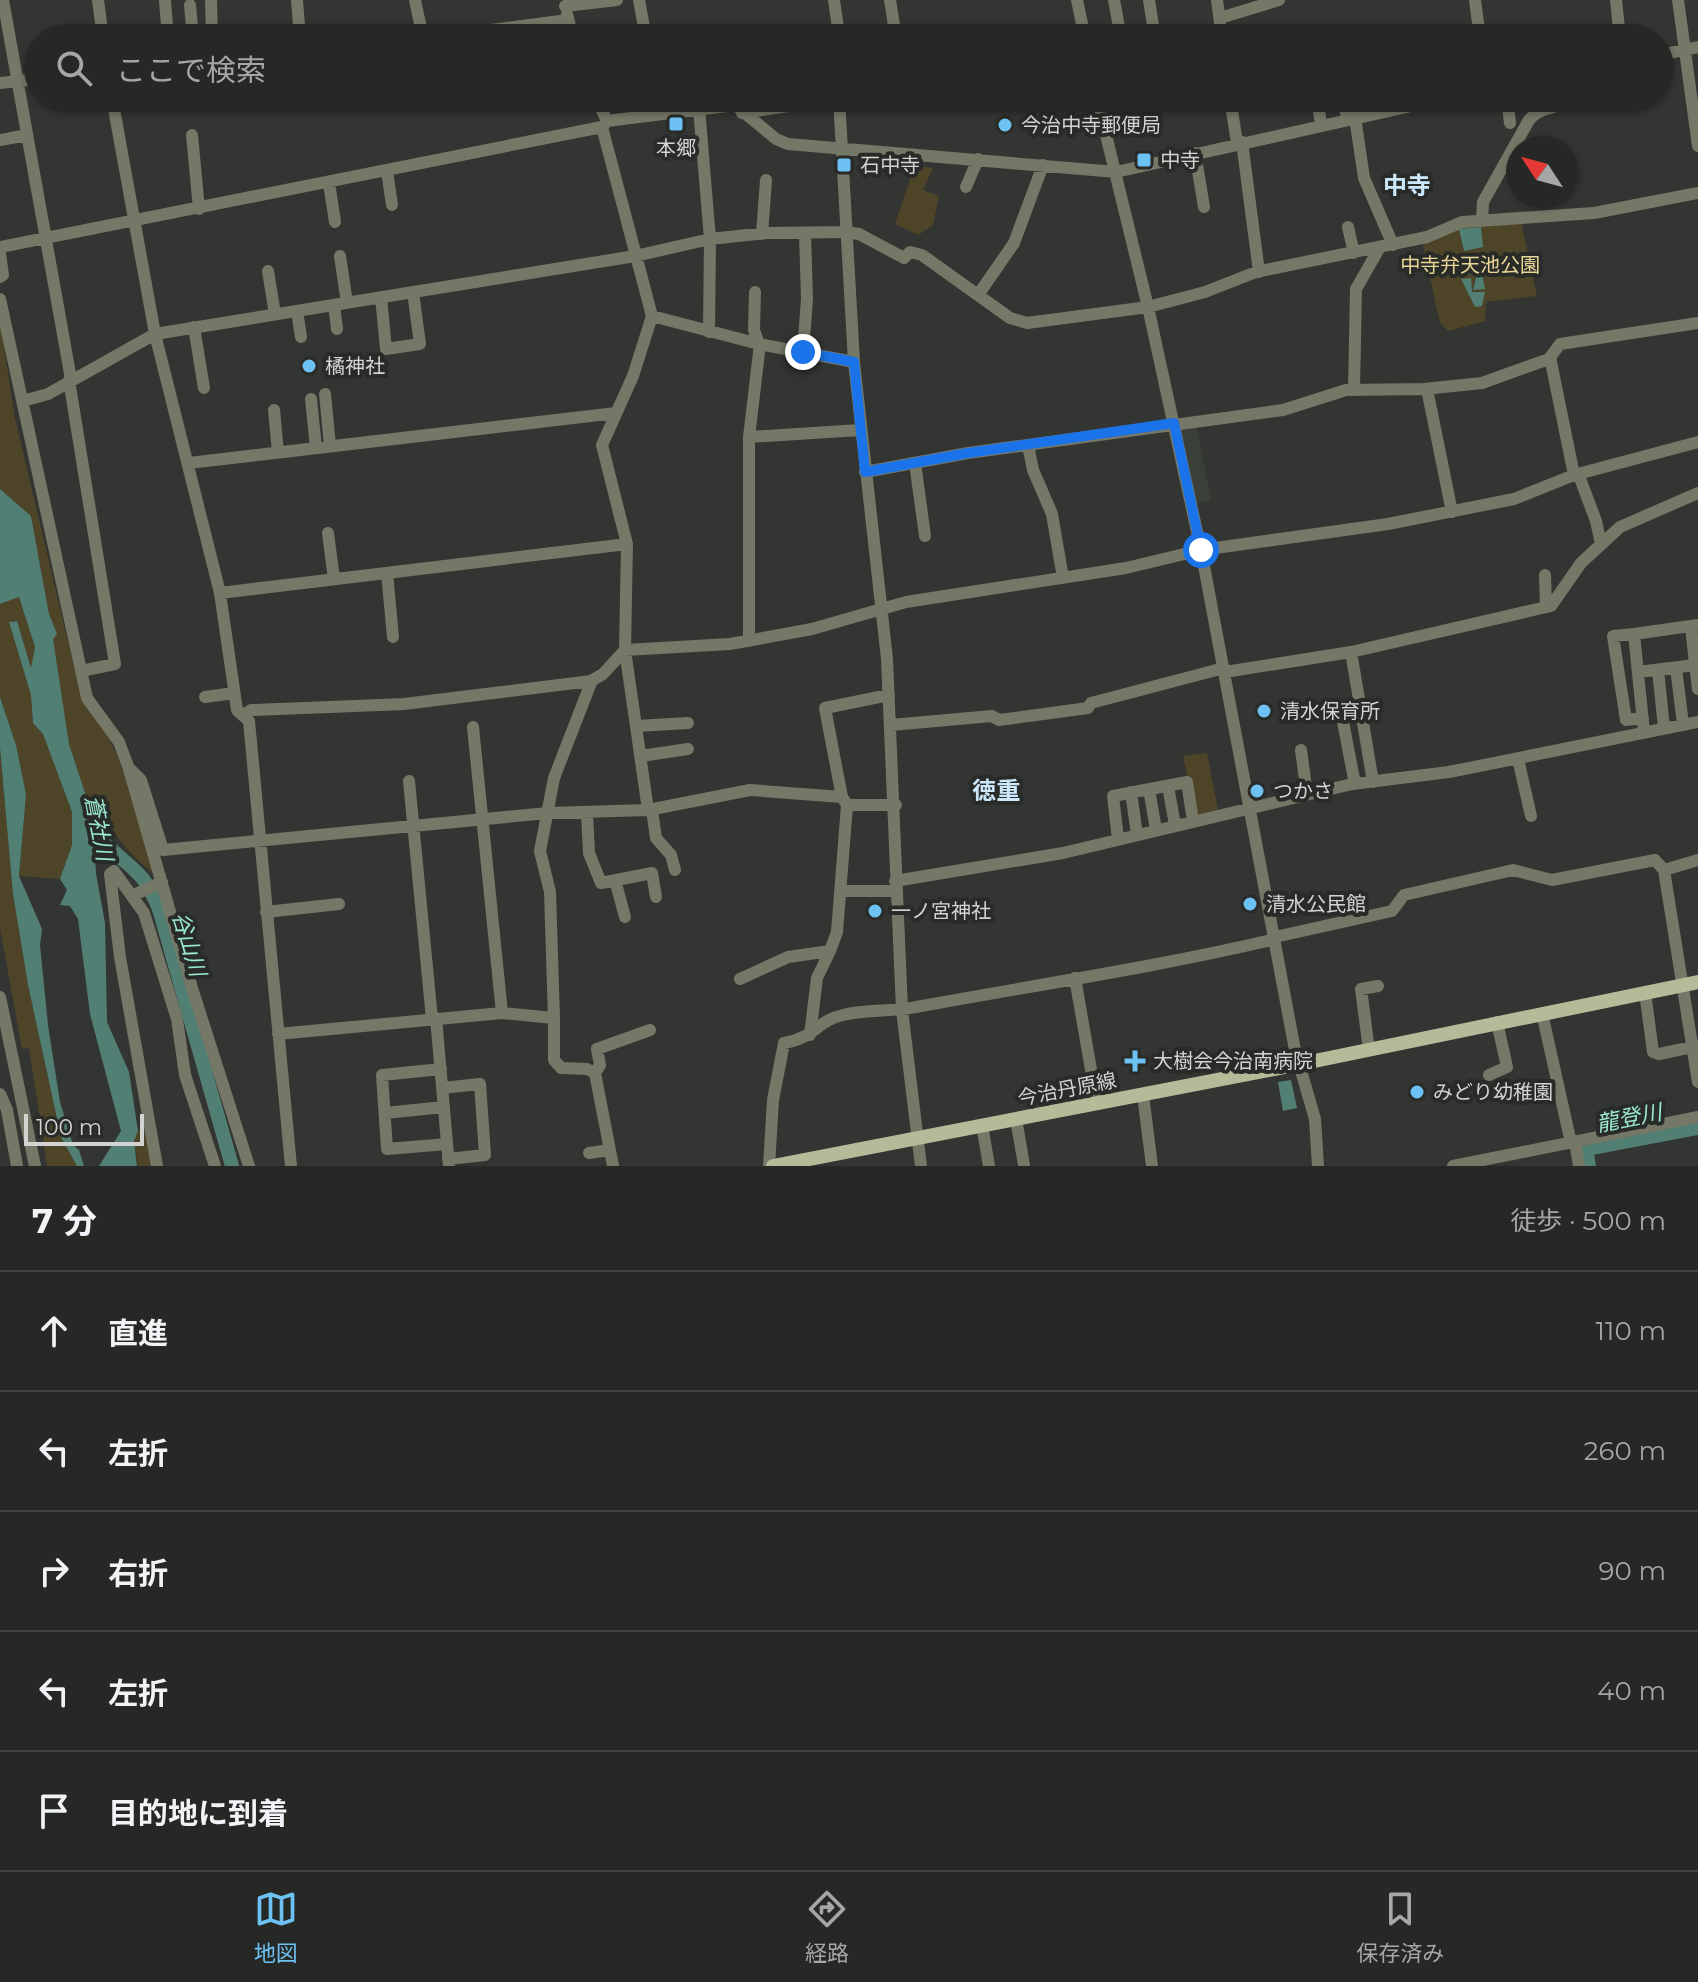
<!DOCTYPE html>
<html lang="ja">
<meta charset="utf-8">
<style>
:root{--surface:#262826;--page:#323432;--text:#f1f3f6;--muted:#a4a6a7;--line:#424443;--accent:#6ec2f3}
body{margin:0;font-family:Montserrat,"Noto Sans JP",sans-serif;background:var(--page);color:var(--text)}
.compass{position:absolute;left:1506px;top:136px;width:72px;height:72px;border-radius:50%;background:var(--surface);box-shadow:0 2px 6px #0004;rotate:306deg}
.scale{position:absolute;left:24px;bottom:20px;width:120px;box-sizing:border-box;padding-left:8px;border:4px solid #d3d4d2;border-top:0;font-size:22px;line-height:28px;white-space:nowrap;color:#d3d4d2;-webkit-text-stroke:6px #292b28;paint-order:stroke}
.stop{position:absolute;width:24px;height:24px;margin:-18px;border:6px solid #1a73e8;border-radius:50%;background:#fff}
.stop.end{background:#1a73e8;border-color:#fff;box-shadow:0 2px 8px #0008}
.list{margin:0;padding:0;list-style:none}
h2{display:flex;justify-content:space-between;align-items:center;height:104px;margin:0;padding:0 32px;font-size:34px}
h2 small{font-size:26px;font-weight:400;color:var(--muted)}
.list li{display:grid;grid-template-columns:52px 1fr auto;gap:24px;align-items:center;box-sizing:border-box;height:120px;padding:0 32px;border-top:2px solid var(--line)}
.list b{display:block;font-size:30px;white-space:nowrap}
.list em{font-size:26px;font-style:normal;color:var(--muted)}
.icon{flex:none;width:44px;height:44px;fill:none;stroke:currentColor;stroke-width:2;stroke-linecap:round;stroke-linejoin:round}
.map{position:relative;flex:none;width:1698px;height:1166px;overflow:hidden}
.search{position:absolute;background:var(--surface);box-shadow:0 2px 6px #0004;left:24px;right:24px;top:24px;height:88px;display:flex;align-items:center;gap:20px;box-sizing:border-box;padding:0 28px;border-radius:44px;color:var(--muted);font-size:30px}
.sheet{height:704px;background:var(--surface)}
nav{display:flex;justify-content:space-around;align-items:center;box-sizing:border-box;height:112px;border-top:2px solid var(--line);background:var(--surface);font-size:22px;color:var(--muted)}
nav a{display:grid;justify-items:center;gap:4px}
nav .on{color:var(--accent)}
.map>svg:first-child{display:block}
.built{fill:#3a3f37}
.green{fill:#4e4529}
.water{fill:#527f73}
.lines{fill:none;stroke-linecap:round;stroke-linejoin:round}
.river{stroke:#527f73;stroke-width:14}
.minor{stroke:#757767;stroke-width:12}
.major{stroke:#b5ba99;stroke-width:14}
.route{stroke:#1a73e8;stroke-width:10}
.poi-dot{fill:#6ec2f3;stroke:#292b28;stroke-width:3}
.labels{text-anchor:middle;dominant-baseline:central;stroke-width:8;stroke-linejoin:round;paint-order:stroke}
.poi-label{font-size:20px;fill:#d3d4d2;stroke:#292b28;text-anchor:start}
.park-label{font-size:20px;fill:#e8d696;stroke:#292b28}
.street-label{font-size:20px;fill:#d3d4d2;stroke:#292b28}
.water-label{font-size:22px;font-style:italic;fill:#98e7d1;stroke:#292b28}
.quarter-label{font-size:24px;font-weight:bold;fill:#cbe8fb;stroke:#292b28}
</style>
<div class="map">
<svg width="1698" height="1166" viewBox="0 0 1698 1166">
<rect width="100%" height="100%" fill="#333532"/>
<!-- built -->
<path class="built" d="M 1196,422 L 1211,501 L 1194,504 L 1177,426 Z"/>
<!-- green -->
<path class="green" d="M 915,165 L 933,168 L 923,190 L 939,196 L 933,225 L 918,235 L 895,224 Z
M 1521,221 L 1537,296 L 1486,302 L 1485,321 L 1448,331 L 1440,323 L 1422,241 L 1462,224 Z
M 0,321 L 15,418 L 80,693 L 109,739 L 120,762 L 154,874 C 129,853 113,837 102,806 L 93,817 L 69,744 L 52,639 L 56,634 L 49,614 L 31,516 L 0,489 Z
M 19,597 L 35,647 L 32,672 L 17,621 L 9,622 L 31,695 L 33,723 L 43,734 L 72,812 L 72,845 L 60,879 L 19,876 L 26,794 L 16,745 L 0,697 L 0,604 Z
M 0,748 L 13,894 L 28,985 L 61,1137 L 77,1166 L 47,1166 L 29,1048 L 22,1049 L 0,928 Z
M 1207,753 L 1218,810 L 1198,815 L 1195,813 L 1183,756 Z
M 138,1131 L 149,1132 L 154,1166 L 138,1166 L 134,1141 Z"/>
<!-- water -->
<path class="water" d="M 1481,227 L 1483,247 L 1464,251 L 1459,229 Z
M 1470,253 L 1471,257 L 1466,258 L 1465,263 L 1480,263 L 1485,289 L 1473,290 L 1477,274 L 1462,275 L 1459,261 Z
M 1471,278 L 1472,292 L 1485,292 L 1482,306 L 1475,307 L 1461,279 Z
M 0,489 L 31,516 L 49,614 L 57,634 L 53,639 L 69,744 L 93,817 L 96,874 L 105,923 L 107,1022 L 129,1072 L 138,1131 L 134,1141 L 137,1166 L 99,1166 L 121,1131 L 90,1014 L 78,919 L 70,906 L 60,905 L 67,890 L 60,879 L 72,845 L 72,812 L 43,734 L 33,723 L 31,695 L 9,622 L 17,621 L 31,668 L 35,647 L 19,597 L 0,604 Z
M 0,697 L 16,745 L 26,794 L 19,876 L 42,929 L 40,945 L 48,1025 L 60,1102 L 73,1145 L 79,1150 L 84,1166 L 77,1166 L 61,1137 L 28,985 L 13,894 L 0,748 Z
M 1291,1080 L 1297,1108 L 1283,1111 L 1278,1082 Z"/>
<g class="lines">
<!-- river -->
<path class="river" d="M 84,813 C 93,824 101,840 111,849 C 138,874 144,873 159,909 L 232,1166
M 1589,1166 L 1586,1149 L 1698,1128"/>
<!-- minor -->
<path class="minor" d="M 3,0 L 71,379
M 98,0 L 103,38
M 211,0 L 212,38
M 297,0 L 300,38
M 415,0 L 423,38
M 639,0 L 646,38
M 834,0 L 838,28 L 834,38
M 890,0 L 896,38
M 1077,0 L 1085,38
M 1114,0 L 1121,38
M 1149,0 L 1155,38
M 1217,0 L 1220,23
M 1475,0 L 1480,38
M 1616,0 L 1620,38
M 1678,0 L 1698,146
M 165,1 L 168,38
M 190,5 L 193,38
M 565,6 L 617,0
M 567,14 L 573,38
M 1220,18 L 1279,0
M 428,38 L 568,20
M 1177,38 L 1219,30
M 1660,55 L 1698,47
M 0,83 L 38,79
M 112,98 L 155,334 L 220,593 L 237,710 L 249,721 L 291,1166
M 596,98 L 607,121
M 839,98 L 854,362 L 887,659 L 902,1010 L 921,1166
M 1025,98 L 1025,99
M 1060,98 L 1061,103
M 1097,98 L 1148,307 L 1201,550 L 1295,1050 L 1315,1119 L 1318,1166
M 1230,98 L 1237,143
M 1317,98 L 1321,124
M 1343,98 L 1347,118
M 1507,98 L 1510,123
M 699,108 L 710,239 L 709,332
M 742,113 L 842,98
M 1355,117 L 1364,178 L 1393,245
M 602,127 L 652,316 L 633,376 L 602,445 L 627,544 L 625,650 L 648,810
M 192,135 L 199,209
M 0,140 L 27,135
M 1242,142 L 1259,272
M 1195,153 L 1204,207
M 387,171 L 392,205
M 329,183 L 335,222
M 966,187 L 978,159
M 1482,221 L 1483,202 L 1529,120 C 1540,106 1560,109 1574,98
M 1348,227 L 1354,253
M 762,234 L 766,180
M 0,247 L 602,127 L 607,121 L 735,105 L 776,139 L 788,144 L 1116,172 L 1447,98
M 0,253 L 3,275 L 0,277
M 340,256 L 347,303
M 268,271 L 275,314
M 755,292 L 754,330 L 759,344
M 978,295 L 1014,243 L 1043,165
M 381,297 L 386,349 L 420,344 L 413,292
M 0,299 L 87,698 L 119,742 L 128,766 L 192,988 L 249,1166
M 334,305 L 337,329
M 297,311 L 301,337
M 652,316 L 759,344 L 854,362
M 194,327 L 204,388
M 803,352 L 807,299 L 805,233
M 1550,357 L 1574,475
M 69,380 L 115,664 L 81,671
M 1427,389 L 1452,512
M 1354,390 L 1356,289 L 1380,247
M 325,394 L 330,446
M 311,399 L 316,448
M 23,401 L 48,394 L 155,334 L 635,256 L 710,239 L 767,233 L 846,232 L 859,234 L 904,258 L 910,252 L 922,255 L 1010,318 L 1027,323 L 1148,307 L 1205,292 L 1256,272 L 1427,237 L 1462,222 L 1594,213 L 1698,193
M 274,410 L 278,452
M 749,437 L 860,430
M 1028,445 L 1033,470 L 1052,514 L 1063,578
M 189,463 L 616,413
M 915,463 L 925,536
M 865,472 L 968,453 L 1283,410 L 1346,390 L 1424,389 L 1482,383 L 1549,359 L 1560,344 L 1698,323
M 1578,473 L 1596,521 L 1601,544
M 328,533 L 334,579
M 387,573 L 393,637
M 1545,575 L 1546,607
M 220,593 L 627,544
M 1634,634 L 1613,636 L 1626,720 L 1643,718
M 749,641 L 749,437 L 760,344
M 1351,652 L 1373,782
M 1695,665 L 1698,689
M 1676,668 L 1683,724
M 1658,670 L 1664,728
M 1225,672 L 1351,652 L 1551,606 L 1581,563 L 1620,527 L 1698,493
M 1638,672 L 1695,665 L 1691,626
M 205,697 L 234,693
M 245,714 L 251,710 L 404,704 L 591,681 L 603,674 L 625,650 L 730,644 L 812,629 L 906,602 L 1126,568 L 1201,550 L 1388,524 L 1514,499 L 1574,475 L 1698,442
M 1343,722 L 1355,784
M 891,725 L 992,716 L 999,720 L 1088,708 L 1091,703 L 1224,668
M 636,726 L 688,723
M 473,727 L 502,1013
M 1644,732 L 1634,634 L 1698,625
M 1301,750 L 1307,794
M 641,756 L 688,749
M 1518,759 L 1531,816
M 131,770 L 141,780 L 163,850 L 548,813 L 648,810 L 750,790 L 842,797 L 847,805 L 896,805
M 409,781 L 432,1019
M 1168,786 L 1175,825
M 1149,789 L 1156,830
M 1131,792 L 1137,835
M 842,797 L 825,708 L 889,695
M 652,810 L 656,838 L 671,855 L 675,870
M 587,812 L 589,853 L 601,883 L 652,873 L 656,897
M 1118,839 L 1113,796 L 1187,782 L 1193,821
M 1698,860 L 1664,870 L 1698,1082
M 615,880 L 625,917
M 895,881 L 1063,853 L 1352,784 L 1449,772 L 1698,722
M 841,891 L 895,891
M 134,895 L 162,882
M 266,912 L 339,904
M 1275,937 L 1392,911 L 1404,895 L 1513,870 L 1552,880 L 1655,860 L 1664,870
M 1075,978 L 1097,1104
M 740,979 L 788,957 L 830,951 L 837,932 L 847,805
M 1645,992 L 1653,1052 L 1659,1054 L 1698,1046
M 0,997 L 35,1166
M 1542,1013 L 1571,1143
M 436,1018 L 449,1166
M 554,1018 L 550,892 L 540,851 L 554,778 L 592,680
M 278,1034 L 502,1013 L 554,1018 L 554,1060 L 561,1068 L 587,1069 L 595,1073 L 613,1166
M 810,1035 L 817,978 L 830,951
M 1369,1050 L 1361,989 L 1378,986
M 441,1069 L 382,1075 L 387,1149 L 447,1144
M 595,1073 L 600,1065 L 597,1049 L 650,1030
M 1489,1075 L 1507,1067 L 1497,1022
M 442,1088 L 480,1084 L 485,1155 L 448,1159
M 0,1094 L 7,1110 L 17,1166
M 1143,1095 L 1152,1166
M 385,1113 L 444,1107
M 1016,1119 L 1024,1165
M 982,1125 L 989,1166
M 1575,1142 L 1579,1166
M 589,1153 L 610,1150
M 157,1166 L 120,957 L 110,874 L 114,871 L 144,913 L 177,1019 L 185,1075 L 215,1166
M 769,1166 L 773,1100 L 784,1043 C 815,1038 816,1021 843,1015 C 867,1009 892,1012 916,1007 C 1036,985 1157,967 1276,939
M 1453,1166 L 1698,1117"/>
<!-- major -->
<path class="major" d="M 773,1166 L 1300,1064 L 1698,982"/>
</g>
<g class="lines">
<!-- route -->
<path class="route" d="M 803,352 L 854,362 L 865,472 L 968,453 L 1174,423 L 1201,550"/>
</g>
<!-- markers -->
<g class="poi-dot">
<rect x="668" y="116" width="16" height="16" rx="4"/>
<circle cx="1005" cy="125" r="8"/>
<rect x="1136" y="152" width="16" height="16" rx="4"/>
<rect x="836" y="157" width="16" height="16" rx="4"/>
<circle cx="309" cy="366" r="8"/>
<circle cx="1264" cy="711" r="8"/>
<circle cx="1257" cy="791" r="8"/>
<circle cx="1250" cy="904" r="8"/>
<circle cx="875" cy="911" r="8"/>
<path d="M1131 1049h8v8h8v8h-8v8h-8v-8h-8v-8h8z"/>
<circle cx="1417" cy="1092" r="8"/>
</g>
<g class="labels">
<!-- poi labels -->
<g class="poi-label">
<text x="1021" y="125">今治中寺郵便局</text>
<text x="676" y="148" text-anchor="middle">本郷</text>
<text x="1160" y="160">中寺</text>
<text x="860" y="165">石中寺</text>
<text x="325" y="366">橘神社</text>
<text x="1280" y="711">清水保育所</text>
<text x="1273" y="791">つかさ</text>
<text x="1266" y="904">清水公民館</text>
<text x="891" y="911">一ノ宮神社</text>
<text x="1153" y="1061">大樹会今治南病院</text>
<text x="1433" y="1092">みどり幼稚園</text>
</g>
<!-- park labels -->
<g class="park-label">
<text x="1470" y="265">中寺弁天池公園</text>
</g>
<!-- street labels -->
<g class="street-label">
<text transform="translate(1067 1089) rotate(-11)">今治丹原線</text>
</g>
<!-- water labels -->
<g class="water-label">
<text transform="translate(99 828) rotate(79)">蒼社川</text>
<text transform="translate(189 944) rotate(73)">谷山川</text>
<text transform="translate(1629 1118) rotate(-11)">龍登川</text>
</g>
<!-- quarter labels -->
<g class="quarter-label">
<text x="1407" y="185">中寺</text>
<text x="996" y="790">徳重</text>
</g>
</g>
</svg>
<svg class="compass" viewBox="-18 -18 36 36"><path d="M0-13l5 13h-10z" fill="#e53935"/><path d="M0 13l5-13h-10z" fill="#a4a6a7"/></svg>
<div class="scale">100 m</div>
<div class="stop" style="left:1201px;top:550px"></div>
<div class="stop end" style="left:803px;top:352px"></div>
<div class="search"><svg class="icon" aria-label="search" viewBox="0 0 24 24"><circle cx="10" cy="10" r="6"/><path d="M15 15l6 6"/></svg>ここで検索</div>
</div>
<section class="sheet">
<h2>7 分<small>徒歩 · 500 m</small></h2>
<ul class="list">
<li><svg class="icon" aria-label="ahead" viewBox="0 0 24 24"><path d="M12 20V5M6 11l6-6 6 6"/></svg><div><b>直進</b></div><em>110 m</em></li>
<li><svg class="icon" aria-label="left" viewBox="0 0 24 24"><path d="M17 20v-9H6M10 6l-5 5 5 5"/></svg><div><b>左折</b></div><em>260 m</em></li>
<li><svg class="icon" aria-label="right" viewBox="0 0 24 24"><path d="M7 20v-9h11M14 6l5 5-5 5"/></svg><div><b>右折</b></div><em>90 m</em></li>
<li><svg class="icon" aria-label="left" viewBox="0 0 24 24"><path d="M17 20v-9H6M10 6l-5 5 5 5"/></svg><div><b>左折</b></div><em>40 m</em></li>
<li><svg class="icon" aria-label="arrive" viewBox="0 0 24 24"><path d="M6 21V4h12l-3 4 3 4H6"/></svg><div><b>目的地に到着</b></div></li>
</ul>
</section>
<nav>
<a class="on"><svg class="icon" aria-label="map" viewBox="0 0 24 24"><path d="M3 6l6-2 6 2 6-2v14l-6 2-6-2-6 2zM9 4v14M15 6v14"/></svg>地図</a>
<a><svg class="icon" aria-label="directions" viewBox="0 0 24 24"><path d="M12 3l9 9-9 9-9-9zM9 14v-3h6M13 9l2 2-2 2"/></svg>経路</a>
<a><svg class="icon" aria-label="saved" viewBox="0 0 24 24"><path d="M7 4h10v16l-5-4-5 4z"/></svg>保存済み</a>
</nav>
